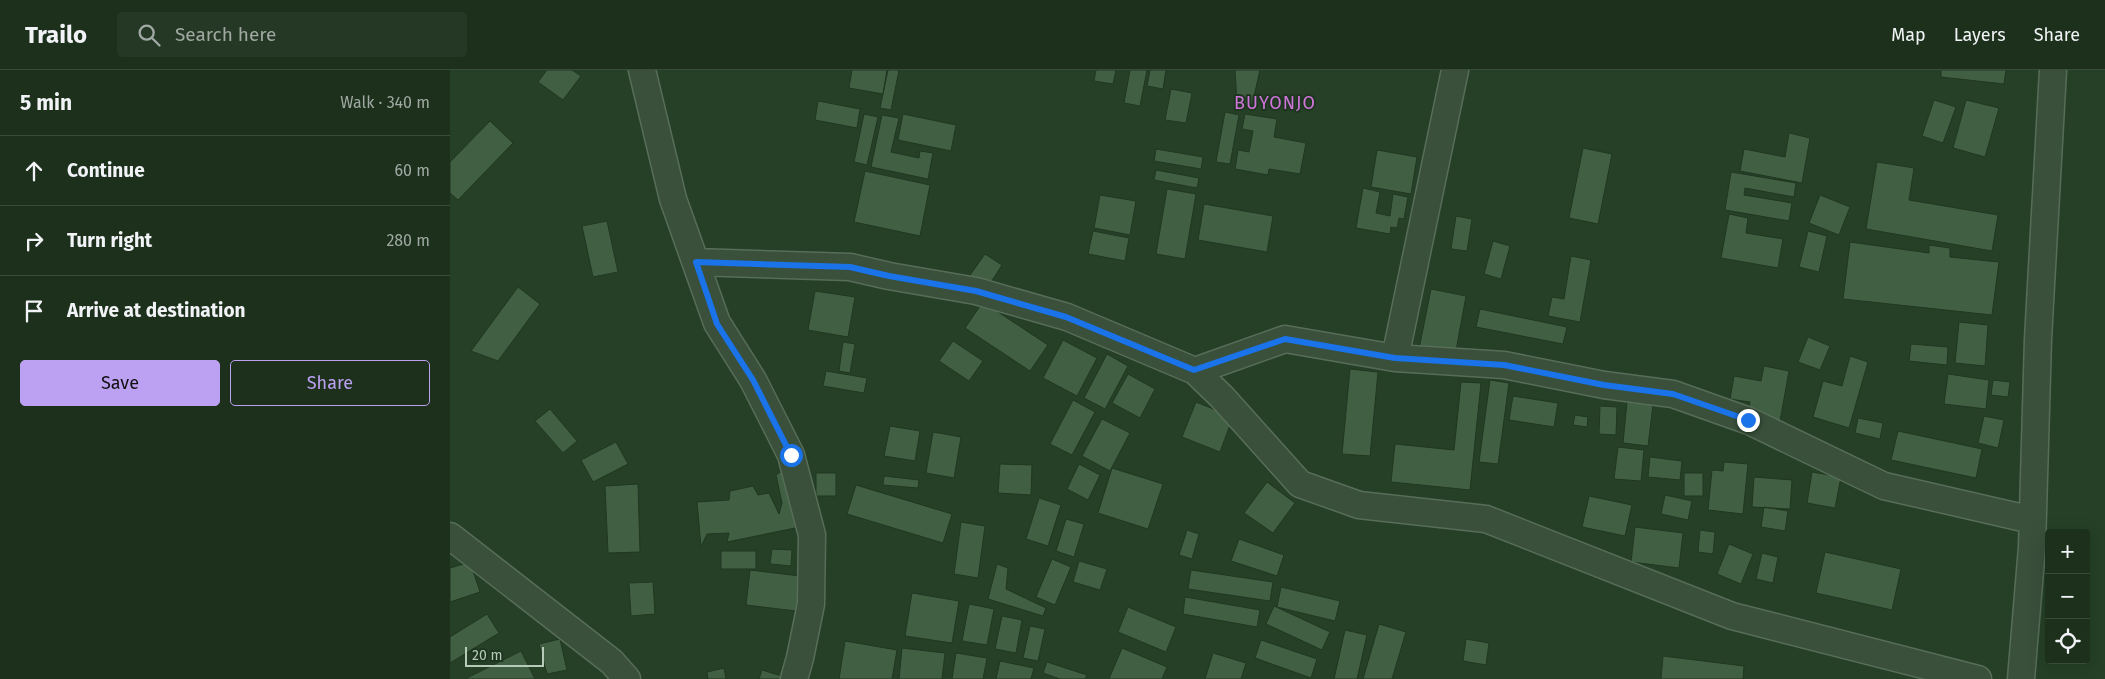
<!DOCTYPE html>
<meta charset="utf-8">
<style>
:root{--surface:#1c301c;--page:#253825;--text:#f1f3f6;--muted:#a0a9a3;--line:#3a4b3b;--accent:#bca0f2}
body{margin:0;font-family:"Fira Sans",sans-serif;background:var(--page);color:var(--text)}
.controls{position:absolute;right:15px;bottom:15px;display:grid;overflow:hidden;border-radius:5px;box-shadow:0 5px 20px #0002}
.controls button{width:45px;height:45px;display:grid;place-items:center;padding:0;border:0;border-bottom:1px solid var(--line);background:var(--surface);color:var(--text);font:25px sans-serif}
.scale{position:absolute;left:15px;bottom:12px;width:79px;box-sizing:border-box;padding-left:5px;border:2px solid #b6cab8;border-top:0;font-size:14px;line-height:18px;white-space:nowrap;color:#b6cab8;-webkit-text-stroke:4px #1e3520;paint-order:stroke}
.stop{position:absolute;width:15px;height:15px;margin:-11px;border:4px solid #1a73e8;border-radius:50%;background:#fff}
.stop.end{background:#1a73e8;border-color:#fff;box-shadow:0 1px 5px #0008}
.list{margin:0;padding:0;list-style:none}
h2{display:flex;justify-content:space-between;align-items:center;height:65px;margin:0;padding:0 20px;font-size:21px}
h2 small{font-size:16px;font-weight:400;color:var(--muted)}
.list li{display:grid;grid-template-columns:32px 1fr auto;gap:15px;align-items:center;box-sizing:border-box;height:70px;padding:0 20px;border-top:1px solid var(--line)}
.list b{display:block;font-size:19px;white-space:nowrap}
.list em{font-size:16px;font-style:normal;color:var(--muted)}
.actions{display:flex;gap:10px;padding:15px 20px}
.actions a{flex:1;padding:11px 0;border:1px solid var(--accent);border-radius:5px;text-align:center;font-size:18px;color:var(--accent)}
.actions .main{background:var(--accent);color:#111}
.icon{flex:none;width:28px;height:28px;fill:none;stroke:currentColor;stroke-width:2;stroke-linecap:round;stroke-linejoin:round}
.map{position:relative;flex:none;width:1655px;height:609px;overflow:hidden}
header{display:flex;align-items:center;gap:30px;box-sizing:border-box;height:70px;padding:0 25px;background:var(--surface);border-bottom:1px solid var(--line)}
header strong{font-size:24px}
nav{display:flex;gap:28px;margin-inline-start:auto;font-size:18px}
.search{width:350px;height:45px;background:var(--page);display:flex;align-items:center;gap:12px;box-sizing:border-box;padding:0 18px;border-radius:5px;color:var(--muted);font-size:19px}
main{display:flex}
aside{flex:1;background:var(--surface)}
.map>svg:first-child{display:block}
.building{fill:#415f43;stroke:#203722}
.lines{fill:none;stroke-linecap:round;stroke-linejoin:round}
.minor-casing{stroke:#576d59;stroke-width:29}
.minor{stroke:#3a503b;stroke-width:26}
.route{stroke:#1a73e8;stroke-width:6}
.labels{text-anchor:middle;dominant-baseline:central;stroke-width:4;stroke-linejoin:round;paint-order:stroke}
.quarter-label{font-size:18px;letter-spacing:1px;fill:#cf75d9;stroke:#1e3520}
</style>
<header>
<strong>Trailo</strong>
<div class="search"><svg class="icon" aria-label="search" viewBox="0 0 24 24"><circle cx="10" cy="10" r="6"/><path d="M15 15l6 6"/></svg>Search here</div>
<nav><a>Map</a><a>Layers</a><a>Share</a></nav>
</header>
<main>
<aside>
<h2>5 min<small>Walk · 340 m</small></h2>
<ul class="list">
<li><svg class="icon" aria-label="ahead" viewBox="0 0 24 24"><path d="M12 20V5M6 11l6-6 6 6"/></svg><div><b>Continue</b></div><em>60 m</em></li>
<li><svg class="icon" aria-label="right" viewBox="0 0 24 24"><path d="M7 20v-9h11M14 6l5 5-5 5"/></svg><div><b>Turn right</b></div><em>280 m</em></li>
<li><svg class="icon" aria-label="arrive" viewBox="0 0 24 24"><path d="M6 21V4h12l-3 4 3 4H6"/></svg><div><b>Arrive at destination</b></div></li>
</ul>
<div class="actions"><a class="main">Save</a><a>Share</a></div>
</aside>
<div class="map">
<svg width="1655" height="609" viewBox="0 0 1655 609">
<rect width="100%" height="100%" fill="#254026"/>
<!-- building -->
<path class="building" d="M 97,0 L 122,0 L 131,6 L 113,30 L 88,12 Z
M 402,0 L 437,0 L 433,24 L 399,18 Z
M 438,0 L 449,0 L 441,40 L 430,38 Z
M 646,0 L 666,0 L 663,14 L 644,11 Z
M 680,0 L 697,0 L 690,36 L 674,33 Z
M 700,0 L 716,0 L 713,19 L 697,16 Z
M 785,0 L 810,0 L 802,35 L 787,34 Z
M 1491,0 L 1556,0 L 1554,14 L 1491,7 Z
M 721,19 L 742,23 L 736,53 L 715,50 Z
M 1484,30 L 1506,37 L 1493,73 L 1472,66 Z
M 1516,30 L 1549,38 L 1535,87 L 1503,78 Z
M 368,31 L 410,39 L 407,58 L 365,50 Z
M 775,42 L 789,45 L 780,94 L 766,92 Z
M 414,44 L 428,47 L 417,95 L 404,92 Z
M 453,44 L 506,55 L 501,81 L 448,70 Z
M 795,44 L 827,49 L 824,67 L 856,73 L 850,104 L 819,99 L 818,105 L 785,99 L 788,80 L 799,82 L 803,61 L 792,59 Z
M 432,45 L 449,48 L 441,82 L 469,88 L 470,81 L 483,83 L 478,109 L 421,97 Z
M 40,51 L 63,73 L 8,130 L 0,123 L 0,92 Z
M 1339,63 L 1360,68 L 1352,113 L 1290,101 L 1294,79 L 1335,87 Z
M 1133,78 L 1162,84 L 1148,154 L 1119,148 Z
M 706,79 L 753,87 L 751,99 L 704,91 Z
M 927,80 L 967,87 L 961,124 L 921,117 Z
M 1427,92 L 1464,98 L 1459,130 L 1548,145 L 1542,181 L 1416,159 Z
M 706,100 L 749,108 L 747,118 L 704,110 Z
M 415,101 L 480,115 L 470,166 L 404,152 Z
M 1281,102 L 1346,113 L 1344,127 L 1295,118 L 1294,125 L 1342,133 L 1339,151 L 1275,140 Z
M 913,118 L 930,122 L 926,143 L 940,146 L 943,124 L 958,127 L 954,149 L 949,148 L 947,158 L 941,157 L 940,164 L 906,158 Z
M 717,119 L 746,124 L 735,189 L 706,184 Z
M 650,125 L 686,131 L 680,165 L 644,158 Z
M 1370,125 L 1400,137 L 1389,165 L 1359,153 Z
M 754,134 L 823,146 L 817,182 L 748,170 Z
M 1279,144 L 1298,148 L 1296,163 L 1333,169 L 1328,198 L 1271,188 Z
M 1006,146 L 1022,149 L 1017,181 L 1001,179 Z
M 157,151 L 168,202 L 143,207 L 132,156 Z
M 643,161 L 679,168 L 675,191 L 638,184 Z
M 1358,161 L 1377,166 L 1369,202 L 1349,197 Z
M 1043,171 L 1060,176 L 1051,209 L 1034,204 Z
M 1400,172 L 1479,183 L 1479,175 L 1500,178 L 1500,187 L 1549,192 L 1542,245 L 1393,229 Z
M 535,184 L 552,195 L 536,220 L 518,208 Z
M 1121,186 L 1141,190 L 1130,252 L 1098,246 L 1102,227 L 1114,229 Z
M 68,217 L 90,234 L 48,291 L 21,281 Z
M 981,219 L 1016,226 L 1005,286 L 969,279 Z
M 365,221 L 405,227 L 398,267 L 358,260 Z
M 533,232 L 598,275 L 580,301 L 515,258 Z
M 1030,239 L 1117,257 L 1113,274 L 1026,257 Z
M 1509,252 L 1538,255 L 1535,296 L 1505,293 Z
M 1358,267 L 1380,276 L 1370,300 L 1348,292 Z
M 613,270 L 647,288 L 627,326 L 593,308 Z
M 503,271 L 533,291 L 519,311 L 489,291 Z
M 393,272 L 405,274 L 400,303 L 389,301 Z
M 1461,274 L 1498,277 L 1497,295 L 1459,291 Z
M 657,284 L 678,296 L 655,339 L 634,328 Z
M 1400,286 L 1418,292 L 1399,358 L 1363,347 L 1373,311 L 1392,316 Z
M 1314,296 L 1339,301 L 1330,351 L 1298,346 L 1300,332 L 1280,329 L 1284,306 L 1311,311 Z
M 900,299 L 928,302 L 920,386 L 892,384 Z
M 376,301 L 417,308 L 414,323 L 373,316 Z
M 678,304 L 705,319 L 690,348 L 662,333 Z
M 1498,304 L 1539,310 L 1536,339 L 1494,334 Z
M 1040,310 L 1059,313 L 1048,394 L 1029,392 Z
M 1543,310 L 1560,312 L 1558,327 L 1541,325 Z
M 1011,312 L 1031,313 L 1020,420 L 941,412 L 945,374 L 1004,380 Z
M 1063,326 L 1108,333 L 1104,357 L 1059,350 Z
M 623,330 L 645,342 L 622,385 L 600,374 Z
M 746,332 L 783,347 L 770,382 L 732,367 Z
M 1177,332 L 1203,335 L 1198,376 L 1173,373 Z
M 1150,336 L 1167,337 L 1166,365 L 1149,364 Z
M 100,339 L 127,371 L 113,383 L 85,351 Z
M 1125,345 L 1138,347 L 1137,357 L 1123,355 Z
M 1534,346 L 1554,350 L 1548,378 L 1528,373 Z
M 1408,348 L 1433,353 L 1430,369 L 1405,363 Z
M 652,349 L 680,363 L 660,401 L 632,386 Z
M 440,356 L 470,361 L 465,391 L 434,386 Z
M 1448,361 L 1532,379 L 1526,408 L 1441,390 Z
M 483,362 L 511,367 L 504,408 L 476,403 Z
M 166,372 L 178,394 L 143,412 L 131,390 Z
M 1168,377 L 1194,380 L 1191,411 L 1164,409 Z
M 1200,387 L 1232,391 L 1230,410 L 1198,407 Z
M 1274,392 L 1298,394 L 1293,444 L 1258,440 L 1262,400 L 1273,401 Z
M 550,394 L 582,395 L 581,425 L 548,423 Z
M 629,394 L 650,405 L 638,430 L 617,419 Z
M 338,397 L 355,456 L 277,472 L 279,463 L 257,464 L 251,477 L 247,432 L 279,430 L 280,421 L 303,416 L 308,425 L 319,423 L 329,444 L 332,433 L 326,405 Z
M 662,398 L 713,414 L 698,459 L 648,443 Z
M 1362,402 L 1391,407 L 1385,438 L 1357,433 Z
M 366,403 L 386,403 L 386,426 L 366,426 Z
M 1234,403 L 1253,403 L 1253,426 L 1234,426 Z
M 434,406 L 469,410 L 468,418 L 433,415 Z
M 1304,407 L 1342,410 L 1340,439 L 1302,437 Z
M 817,412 L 845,433 L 823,463 L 794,443 Z
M 188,414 L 190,482 L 158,483 L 155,416 Z
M 406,415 L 502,444 L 493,473 L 397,444 Z
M 1215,425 L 1242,431 L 1238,450 L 1211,444 Z
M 1139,426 L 1182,435 L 1175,466 L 1132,457 Z
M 589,428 L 611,435 L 598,476 L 576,469 Z
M 1314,437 L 1338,441 L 1335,461 L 1311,457 Z
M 616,449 L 634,454 L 624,487 L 606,481 Z
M 511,452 L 535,456 L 528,508 L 504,504 Z
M 1185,457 L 1233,463 L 1229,498 L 1181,492 Z
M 737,460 L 749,464 L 742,489 L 729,485 Z
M 1250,460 L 1265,462 L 1263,484 L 1248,482 Z
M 789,469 L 834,485 L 827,506 L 781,491 Z
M 1279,474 L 1303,484 L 1291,514 L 1267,504 Z
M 322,479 L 342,480 L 341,496 L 320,494 Z
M 271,481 L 306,481 L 306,499 L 271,499 Z
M 1375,482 L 1451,499 L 1442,540 L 1366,523 Z
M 1312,483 L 1328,487 L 1323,513 L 1306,509 Z
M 602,489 L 621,497 L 605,535 L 586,527 Z
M 629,491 L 657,499 L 650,520 L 623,512 Z
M 20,492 L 30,522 L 0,532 L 0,498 Z
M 547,494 L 558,498 L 556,519 L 596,538 L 593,546 L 538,529 Z
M 300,500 L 358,507 L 354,542 L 296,535 Z
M 741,500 L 823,512 L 820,531 L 738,519 Z
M 203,512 L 205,544 L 181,546 L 179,513 Z
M 831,517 L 890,531 L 885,551 L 827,537 Z
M 462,523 L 509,531 L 502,573 L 455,566 Z
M 735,527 L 810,540 L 807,557 L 733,544 Z
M 519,534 L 544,539 L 537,575 L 512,571 Z
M 824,536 L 880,562 L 872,580 L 816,554 Z
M 678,537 L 726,557 L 716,582 L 668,562 Z
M 37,544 L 49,563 L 0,593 L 0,567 Z
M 552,546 L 572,550 L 566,583 L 545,579 Z
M 929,554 L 956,562 L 942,609 L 913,609 Z
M 580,556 L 595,559 L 588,591 L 573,588 Z
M 895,560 L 917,565 L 907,609 L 884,609 Z
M 110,569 L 117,600 L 97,604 L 89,574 Z
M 1016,569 L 1039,573 L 1036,595 L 1013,591 Z
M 811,570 L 867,589 L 861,608 L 805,588 Z
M 395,571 L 447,580 L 442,609 L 389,609 Z
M 452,578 L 495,583 L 492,609 L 449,609 Z
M 672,578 L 717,597 L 712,609 L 659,609 Z
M 71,581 L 85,609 L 15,609 Z
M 506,583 L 537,588 L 533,609 L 502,609 Z
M 763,583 L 796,593 L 791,609 L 755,609 Z
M 1213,586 L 1294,596 L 1293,609 L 1211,609 Z
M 550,591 L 584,598 L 581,609 L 546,609 Z
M 597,592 L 637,605 L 635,609 L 610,609 L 593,603 Z
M 274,598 L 276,609 L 258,609 L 257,602 Z
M 312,600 L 335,607 L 335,609 L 309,609 Z"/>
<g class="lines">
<!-- minor casing -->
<g class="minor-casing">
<path id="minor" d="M 192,0 L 223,129 L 267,253 L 303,310 L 341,385 L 362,465 L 361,534 L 350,588 L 344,609
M 246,192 L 400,197 L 439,206 L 526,221 L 617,247 L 745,301 L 835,269 L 945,288 L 1054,295 L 1154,315 L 1223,324 L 1299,351 L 1434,416 L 1582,450
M 945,288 L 1005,0
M 745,301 L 772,327 L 850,414 L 909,435 L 1036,449 L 1282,546 L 1528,609
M 0,466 L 162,592 L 177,609
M 1571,609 L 1582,477 L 1588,269 L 1603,0"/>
</g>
<!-- minor -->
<use href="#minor" class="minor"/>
</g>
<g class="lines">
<!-- route -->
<path class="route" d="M 341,385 L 303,310 L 267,254 L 246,192 L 400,197 L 439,206 L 526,221 L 616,247 L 744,300 L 835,269 L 945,288 L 1054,295 L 1154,315 L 1223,324 L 1298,350"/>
</g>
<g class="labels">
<!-- quarter labels -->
<g class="quarter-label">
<text x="825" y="33">BUYONJO</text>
</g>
</g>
</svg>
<div class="controls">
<button>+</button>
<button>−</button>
<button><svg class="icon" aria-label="locate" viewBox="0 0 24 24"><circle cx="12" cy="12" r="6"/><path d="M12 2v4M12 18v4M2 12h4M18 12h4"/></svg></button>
</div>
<div class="scale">20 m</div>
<div class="stop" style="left:341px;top:385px"></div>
<div class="stop end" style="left:1298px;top:350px"></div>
</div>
</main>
